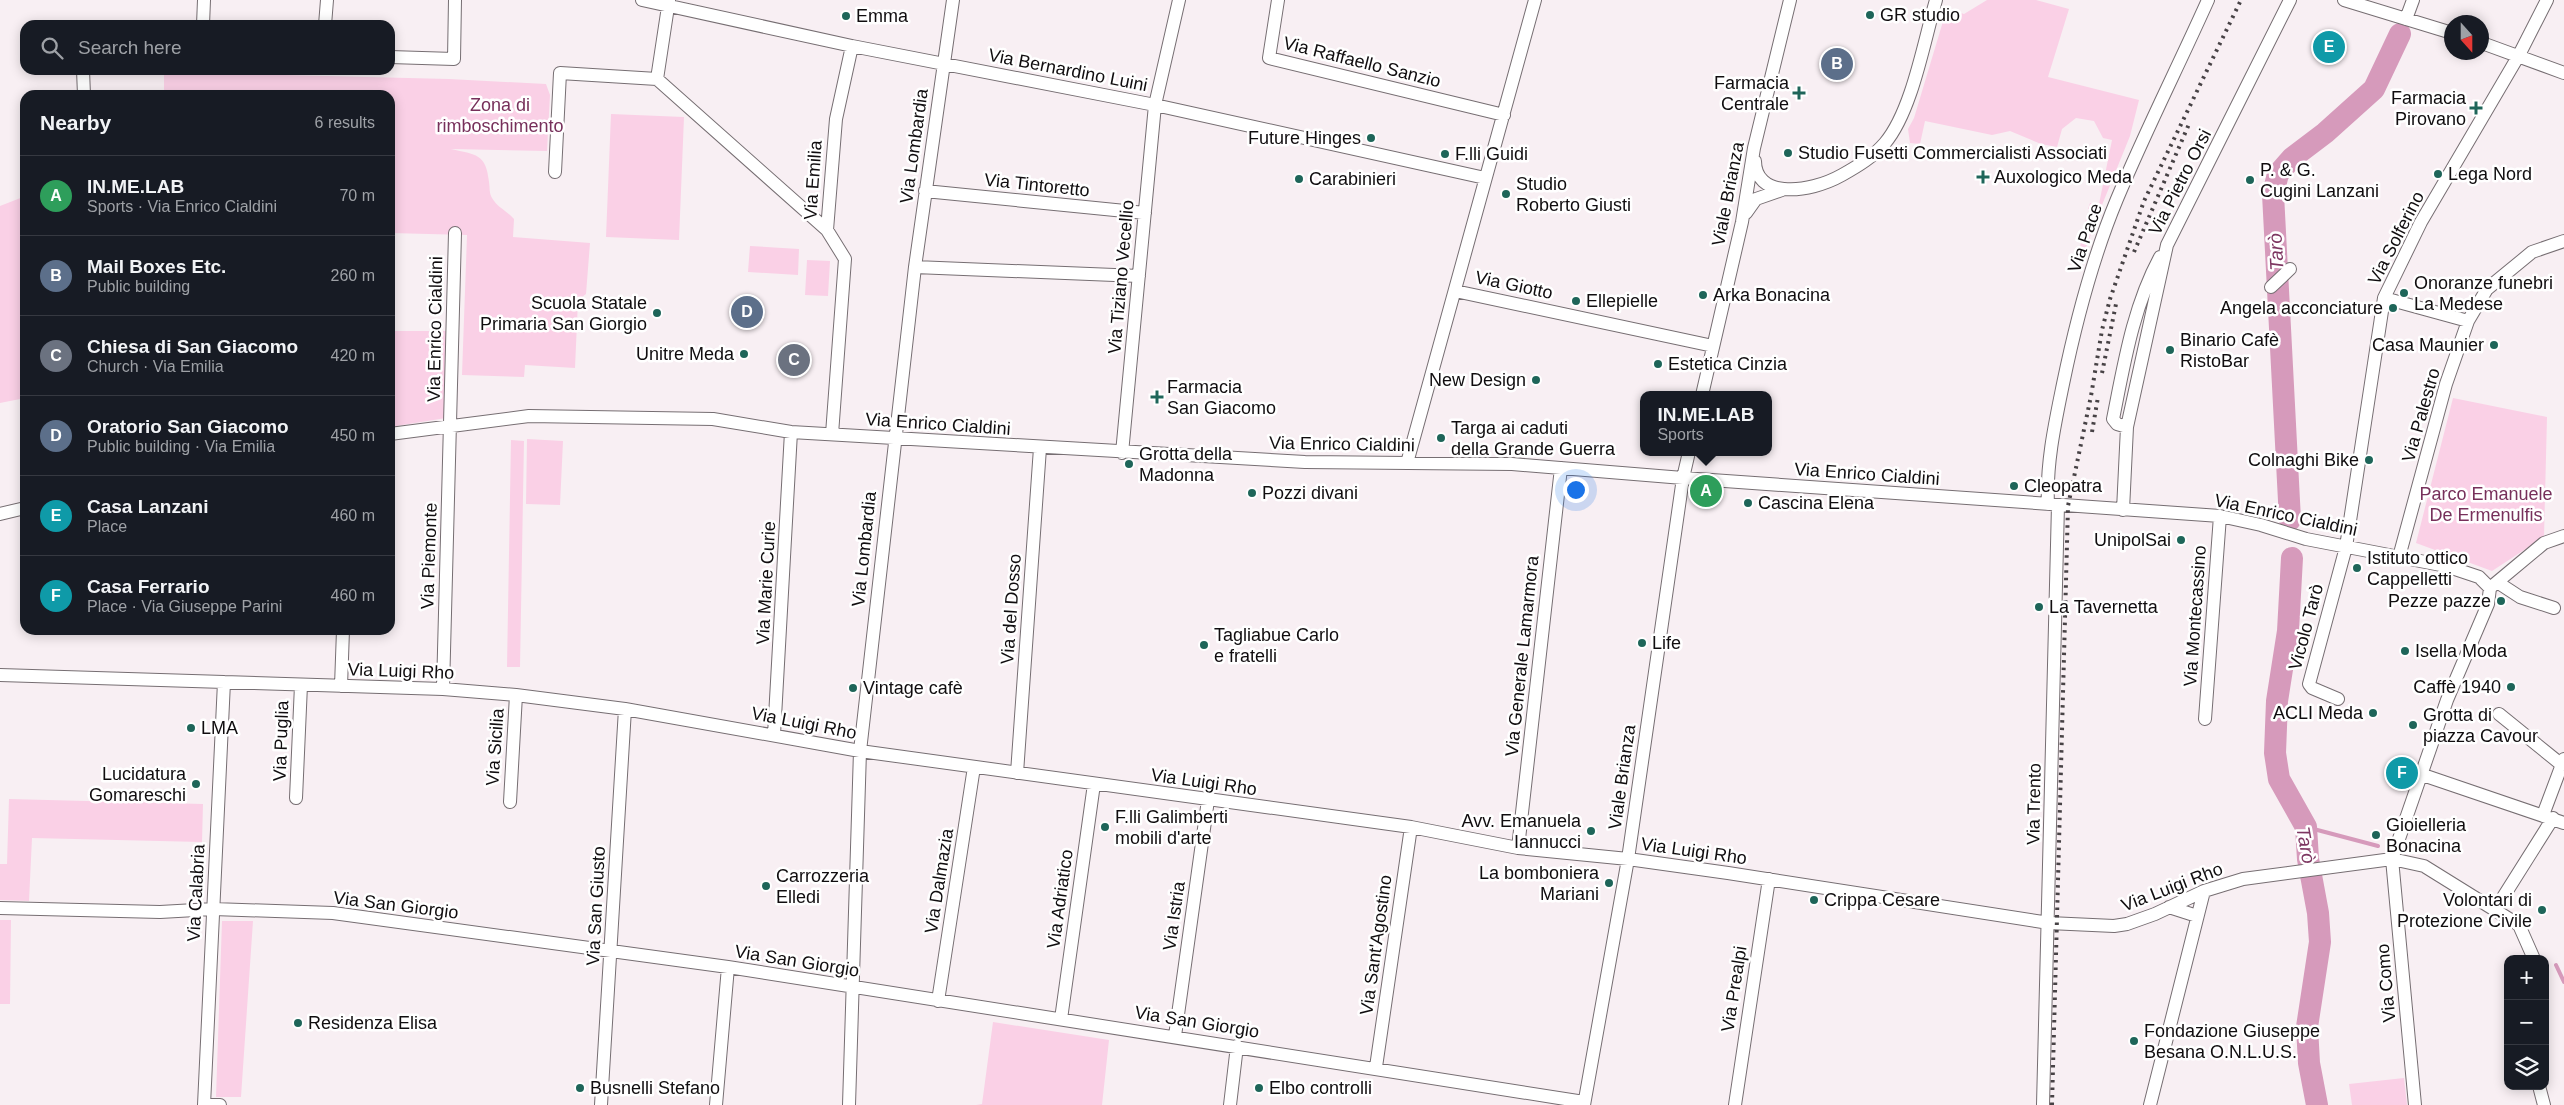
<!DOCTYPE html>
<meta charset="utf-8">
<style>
:root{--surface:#171b24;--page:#20242c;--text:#f1f3f6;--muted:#9ea1a6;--line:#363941;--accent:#7c3aed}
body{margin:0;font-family:Helvetica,sans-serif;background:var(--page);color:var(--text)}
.controls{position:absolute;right:15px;bottom:15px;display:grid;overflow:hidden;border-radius:10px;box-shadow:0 2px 12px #0003}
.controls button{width:45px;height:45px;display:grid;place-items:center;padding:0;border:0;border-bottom:1px solid var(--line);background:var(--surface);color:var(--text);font:25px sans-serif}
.compass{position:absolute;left:2444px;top:15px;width:45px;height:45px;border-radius:50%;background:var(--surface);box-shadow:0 2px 12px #0003;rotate:159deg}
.you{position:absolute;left:1575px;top:489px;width:18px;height:18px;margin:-12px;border:4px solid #fff;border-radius:50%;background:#1a73e8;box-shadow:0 0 0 8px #1a73e833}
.badge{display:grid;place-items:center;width:32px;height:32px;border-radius:50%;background:var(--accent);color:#fff;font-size:16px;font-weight:700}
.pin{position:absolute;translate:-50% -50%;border:2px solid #fff;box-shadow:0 1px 5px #0006}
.popup{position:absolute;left:1640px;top:391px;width:132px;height:65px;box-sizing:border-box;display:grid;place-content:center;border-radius:10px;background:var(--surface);filter:drop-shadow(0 1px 4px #0005);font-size:16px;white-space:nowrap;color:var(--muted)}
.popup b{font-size:19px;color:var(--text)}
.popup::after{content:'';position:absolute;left:50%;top:100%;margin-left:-10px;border:10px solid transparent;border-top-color:var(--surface)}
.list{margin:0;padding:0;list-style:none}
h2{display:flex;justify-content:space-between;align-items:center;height:65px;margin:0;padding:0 20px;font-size:21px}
h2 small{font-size:16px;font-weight:400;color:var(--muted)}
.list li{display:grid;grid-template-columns:32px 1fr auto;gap:15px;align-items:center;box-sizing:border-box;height:80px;padding:0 20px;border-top:1px solid var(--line)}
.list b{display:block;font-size:19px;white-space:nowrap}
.list p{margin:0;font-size:16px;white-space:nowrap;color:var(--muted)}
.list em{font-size:16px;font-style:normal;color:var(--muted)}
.icon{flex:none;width:28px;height:28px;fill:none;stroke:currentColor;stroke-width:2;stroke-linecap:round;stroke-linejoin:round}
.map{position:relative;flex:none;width:2564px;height:1105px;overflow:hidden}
.search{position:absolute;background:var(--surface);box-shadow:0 2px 12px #0003;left:20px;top:20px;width:375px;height:55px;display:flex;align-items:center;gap:12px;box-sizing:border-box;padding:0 18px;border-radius:15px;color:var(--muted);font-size:19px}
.panel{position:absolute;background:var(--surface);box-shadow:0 2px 12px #0003;left:20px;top:90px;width:375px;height:545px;border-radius:15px}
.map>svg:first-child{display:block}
.green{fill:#fad0e6}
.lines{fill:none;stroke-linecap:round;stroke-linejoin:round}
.stream{stroke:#d69abb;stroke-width:4}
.river{stroke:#d69abb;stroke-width:22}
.minor-casing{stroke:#766e72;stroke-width:14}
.minor{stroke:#fff;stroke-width:12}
.rail{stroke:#474245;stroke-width:4;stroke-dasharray:2.5 5;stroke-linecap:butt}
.poi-dot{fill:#1e6559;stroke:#fff;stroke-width:2}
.labels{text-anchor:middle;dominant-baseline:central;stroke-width:5;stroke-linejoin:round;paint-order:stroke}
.poi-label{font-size:18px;fill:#100d0f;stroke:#fff;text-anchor:start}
.street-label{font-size:18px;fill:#100d0f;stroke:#fff}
.park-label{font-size:18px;fill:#77305b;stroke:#fff}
.water-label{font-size:19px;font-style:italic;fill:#7d3661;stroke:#fff}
</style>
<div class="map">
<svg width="2564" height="1105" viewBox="0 0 2564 1105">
<rect width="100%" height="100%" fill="#f8eff3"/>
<!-- green -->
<path class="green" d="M 1987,0 L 2036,0 L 2069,9 L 2048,77 L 2139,100 L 2130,136 L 2100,210 L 2088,209 L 2090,203 L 2099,204 L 2112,140 L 2103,138 L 2094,121 L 2076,118 L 2062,129 L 2057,147 L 2041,144 L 2010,131 L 1992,135 L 1925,121 L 1920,144 L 1910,143 L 1908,129 L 1914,118 L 1947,8 L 1964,14 Z
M 164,72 L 449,79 L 546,84 L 550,95 L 547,151 L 451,149 C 476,155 486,153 489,182 C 490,188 489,193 492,198 C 497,207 507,211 514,219 L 513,237 L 590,243 L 586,294 L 578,300 L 575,368 L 525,365 L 524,377 L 462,375 L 467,235 L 390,233 L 390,95 L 164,95 Z
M 611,114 L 684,117 L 679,240 L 606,237 Z
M 23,197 L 25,210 L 25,398 L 0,403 L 0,206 Z
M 2087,214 L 2097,218 L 2081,261 L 2078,257 Z
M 750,246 L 799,249 L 798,275 L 748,272 Z
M 807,260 L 830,261 L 828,296 L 805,295 Z
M 390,331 L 447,331 L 446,418 L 390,427 Z
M 2453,398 L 2547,417 L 2544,537 L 2492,571 L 2416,543 Z
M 527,439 L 563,441 L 560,505 L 526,504 Z
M 511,440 L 524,441 L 520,667 L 507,667 Z
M 9,799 L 203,804 L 202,842 L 32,838 L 29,901 L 0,900 L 0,864 L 7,864 Z
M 0,920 L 11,920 L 10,1004 L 0,1004 Z
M 222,921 L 253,921 L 241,1097 L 216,1097 Z
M 993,1022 L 1109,1040 L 1102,1105 L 976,1105 L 982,1104 Z
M 2404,1078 L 2407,1105 L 2352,1105 L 2349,1084 Z"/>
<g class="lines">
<!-- stream -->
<path class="stream" d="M 2306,827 L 2378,846
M 2556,965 L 2564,982"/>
<!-- river -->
<path class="river" d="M 2290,520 L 2273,194 L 2278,174 L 2292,158 L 2325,133 L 2374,89 L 2400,34
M 2292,558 L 2288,631 L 2277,701 L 2275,753 L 2279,779 L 2306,827 L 2308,859 L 2318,913 L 2320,942 L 2307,1027 L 2309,1063 L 2317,1105"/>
<!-- minor casing -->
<g class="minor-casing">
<path id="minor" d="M 642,0 L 852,46 L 1155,105 L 1485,178
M 1278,0 L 1269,58 L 1504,115
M 2344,0 L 2452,33
M 2406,19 L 2413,0
M 203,25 L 204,0
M 325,25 L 327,0
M 2482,43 L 2564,73
M 390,57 L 454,59 L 455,0
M 83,70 L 84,95
M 657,79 L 827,230
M 657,79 L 669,0
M 1755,161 C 1755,178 1767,188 1784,189 C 1803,191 1826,184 1842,175 C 1858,166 1873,157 1885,143 C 1912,111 1924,41 1936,0
M 555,172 L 560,73 L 657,79
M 925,191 L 1145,213
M 1746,213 L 1756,199 L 1782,190
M 915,267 L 1139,276
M 2271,287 L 2290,269
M 1455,291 L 1713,346
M 2384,298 L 2468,321
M 1702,395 L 1742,222 L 1754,148 L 1790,0
M 2127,427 L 2117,424 L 2113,419 C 2124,364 2133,307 2160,257
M 390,434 L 529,416 L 713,419 L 791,432 L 1305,462 L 1512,464 L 1683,478 L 2220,516 L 2261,525 L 2306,539 L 2446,566 L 2479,577 L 2490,588
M 832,434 L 845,259 L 827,230 L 836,119 L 852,46
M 1122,453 L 1155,105 L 1179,0
M 1407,463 L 1535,0
M 2048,504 C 2046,464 2055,423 2063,384 C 2076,321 2092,259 2117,199 C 2145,132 2178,67 2208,0
M 2123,510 L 2127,427 L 2167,245 L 2290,0
M 0,514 L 25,508
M 2399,557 L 2446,384 L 2468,321 L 2487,289 L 2532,252 L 2564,241
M 2497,582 L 2520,597 L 2554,608
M 2490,588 L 2544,543 L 2564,536
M 0,675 L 443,689 L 516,695 L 625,709 L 860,751 L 1411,827 L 1518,848 L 1628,859 L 1728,873 L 2049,923 L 2114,926 L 2127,924 L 2155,914 L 2204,891 L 2243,879 L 2392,859 L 2424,866 L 2519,925 L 2534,959
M 341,686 L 343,630
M 443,689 L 455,233
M 2338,699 L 2312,688 L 2309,684 L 2346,547 L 2384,298 L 2421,222 L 2519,55 L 2547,0
M 2499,714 L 2562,765
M 2205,719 L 2220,516
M 774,735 L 791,432
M 1017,773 L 1040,448
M 2420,774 L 2564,823
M 296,798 L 301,685
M 510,802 L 516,695
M 2543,815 L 2564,759
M 1518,848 L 1561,468
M 2169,907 L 2197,916
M 0,908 L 160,912 L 213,909 L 333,913 L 728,967 L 1584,1102
M 2495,910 L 2553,818
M 938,1001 L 974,767
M 1061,1019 L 1094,784
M 1175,1036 L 1208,800
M 1376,1067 L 1411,827
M 2539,1086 L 2544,1105
M 204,1105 L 224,682
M 204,1105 L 220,1105
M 601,1105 L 625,709
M 716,1105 L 728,967
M 849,1105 L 860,751 L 915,267 L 953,0
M 1230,1105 L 1237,1046
M 1584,1105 L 1628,859 L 1683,478 L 1689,452
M 1735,1105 L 1769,879
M 2043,1105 L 2058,505
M 2150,1105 L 2204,891
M 2415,1105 L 2392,859 L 2447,700 L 2488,604 L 2490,588"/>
</g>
<!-- minor -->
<use href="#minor" class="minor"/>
<!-- rail -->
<path class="rail" d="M 2134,252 L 2189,124
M 2102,373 L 2116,304
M 2092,432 L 2098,397
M 2052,1105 L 2068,506 L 2091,396 L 2102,330 L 2110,299 L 2144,201 L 2241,0"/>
</g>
<!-- markers -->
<g class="poi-dot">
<circle cx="1870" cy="15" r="5"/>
<circle cx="846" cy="16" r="5"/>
<path d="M1796.5 85.5h5v5h5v5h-5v5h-5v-5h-5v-5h5z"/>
<path d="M2473.5 100.5h5v5h5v5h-5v5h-5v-5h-5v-5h5z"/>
<circle cx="1371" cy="138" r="5"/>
<circle cx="1788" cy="153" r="5"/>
<circle cx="1445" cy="154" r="5"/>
<circle cx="2438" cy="174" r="5"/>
<path d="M1980.5 169.5h5v5h5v5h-5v5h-5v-5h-5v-5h5z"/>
<circle cx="1299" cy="179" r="5"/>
<circle cx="2250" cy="180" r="5"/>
<circle cx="1506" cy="194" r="5"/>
<circle cx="2404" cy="293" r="5"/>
<circle cx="1703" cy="295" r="5"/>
<circle cx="1576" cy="301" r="5"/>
<circle cx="2393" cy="308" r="5"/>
<circle cx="657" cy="313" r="5"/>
<circle cx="2494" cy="345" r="5"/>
<circle cx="2170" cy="350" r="5"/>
<circle cx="744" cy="354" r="5"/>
<circle cx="1658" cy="364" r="5"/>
<circle cx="1536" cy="380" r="5"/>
<path d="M1154.5 389.5h5v5h5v5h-5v5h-5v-5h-5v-5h5z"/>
<circle cx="1441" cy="438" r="5"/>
<circle cx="2369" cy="460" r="5"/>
<circle cx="1129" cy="464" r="5"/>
<circle cx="2014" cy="486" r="5"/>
<circle cx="1252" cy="493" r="5"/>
<circle cx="1748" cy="503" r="5"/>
<circle cx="2181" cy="540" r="5"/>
<circle cx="2357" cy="568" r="5"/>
<circle cx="2501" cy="601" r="5"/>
<circle cx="2039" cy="607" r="5"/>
<circle cx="1642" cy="643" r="5"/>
<circle cx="1204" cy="645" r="5"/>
<circle cx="2405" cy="651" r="5"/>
<circle cx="2511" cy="687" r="5"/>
<circle cx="853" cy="688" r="5"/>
<circle cx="2373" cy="713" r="5"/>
<circle cx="2413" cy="725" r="5"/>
<circle cx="191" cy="728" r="5"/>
<circle cx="196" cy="784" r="5"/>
<circle cx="1105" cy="827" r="5"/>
<circle cx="1591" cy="831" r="5"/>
<circle cx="2376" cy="835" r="5"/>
<circle cx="1609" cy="883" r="5"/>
<circle cx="766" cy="886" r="5"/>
<circle cx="1814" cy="900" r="5"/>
<circle cx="2542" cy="910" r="5"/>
<circle cx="298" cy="1023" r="5"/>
<circle cx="2134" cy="1041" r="5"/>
<circle cx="580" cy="1088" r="5"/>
<circle cx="1259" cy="1088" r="5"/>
</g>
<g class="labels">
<!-- poi labels -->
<g class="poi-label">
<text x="1880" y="15">GR studio</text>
<text x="856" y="16">Emma</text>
<text x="1789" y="83" text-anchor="end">Farmacia<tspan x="1789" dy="21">Centrale</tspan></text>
<text x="2466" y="98" text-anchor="end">Farmacia<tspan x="2466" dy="21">Pirovano</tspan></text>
<text x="1361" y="138" text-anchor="end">Future Hinges</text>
<text x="1798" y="153">Studio Fusetti Commercialisti Associati</text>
<text x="1455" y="154">F.lli Guidi</text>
<text x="2260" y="170">P. &amp; G.<tspan x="2260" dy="21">Cugini Lanzani</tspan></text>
<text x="2448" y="174">Lega Nord</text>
<text x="1994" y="177">Auxologico Meda</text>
<text x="1309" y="179">Carabinieri</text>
<text x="1516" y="184">Studio<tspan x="1516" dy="21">Roberto Giusti</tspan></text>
<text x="2414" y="283">Onoranze funebri<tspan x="2414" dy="21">La Medese</tspan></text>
<text x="1713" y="295">Arka Bonacina</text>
<text x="1586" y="301">Ellepielle</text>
<text x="647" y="303" text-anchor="end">Scuola Statale<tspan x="647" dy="21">Primaria San Giorgio</tspan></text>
<text x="2383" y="308" text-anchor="end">Angela acconciature</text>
<text x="2180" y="340">Binario Cafè<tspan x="2180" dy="21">RistoBar</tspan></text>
<text x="2484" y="345" text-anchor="end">Casa Maunier</text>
<text x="734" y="354" text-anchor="end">Unitre Meda</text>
<text x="1668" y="364">Estetica Cinzia</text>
<text x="1526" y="380" text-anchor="end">New Design</text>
<text x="1167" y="387">Farmacia<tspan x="1167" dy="21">San Giacomo</tspan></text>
<text x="1451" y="428">Targa ai caduti<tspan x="1451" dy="21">della Grande Guerra</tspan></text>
<text x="1139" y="454">Grotta della<tspan x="1139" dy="21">Madonna</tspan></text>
<text x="2359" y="460" text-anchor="end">Colnaghi Bike</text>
<text x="2024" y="486">Cleopatra</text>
<text x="1262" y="493">Pozzi divani</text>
<text x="1758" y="503">Cascina Elena</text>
<text x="2171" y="540" text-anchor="end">UnipolSai</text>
<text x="2367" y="558">Istituto ottico<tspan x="2367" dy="21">Cappelletti</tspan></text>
<text x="2491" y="601" text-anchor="end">Pezze pazze</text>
<text x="2049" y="607">La Tavernetta</text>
<text x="1214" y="635">Tagliabue Carlo<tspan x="1214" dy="21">e fratelli</tspan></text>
<text x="1652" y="643">Life</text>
<text x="2415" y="651">Isella Moda</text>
<text x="2501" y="687" text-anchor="end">Caffè 1940</text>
<text x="863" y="688">Vintage cafè</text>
<text x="2363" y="713" text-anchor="end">ACLI Meda</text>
<text x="2423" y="715">Grotta di<tspan x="2423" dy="21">piazza Cavour</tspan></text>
<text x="201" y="728">LMA</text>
<text x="186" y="774" text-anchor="end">Lucidatura<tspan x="186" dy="21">Gomareschi</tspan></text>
<text x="1115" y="817">F.lli Galimberti<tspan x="1115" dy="21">mobili d'arte</tspan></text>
<text x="1581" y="821" text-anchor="end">Avv. Emanuela<tspan x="1581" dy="21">Iannucci</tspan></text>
<text x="2386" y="825">Gioielleria<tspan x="2386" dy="21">Bonacina</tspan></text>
<text x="1599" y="873" text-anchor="end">La bomboniera<tspan x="1599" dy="21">Mariani</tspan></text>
<text x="776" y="876">Carrozzeria<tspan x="776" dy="21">Elledi</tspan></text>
<text x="1824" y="900">Crippa Cesare</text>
<text x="2532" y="900" text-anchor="end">Volontari di<tspan x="2532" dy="21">Protezione Civile</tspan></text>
<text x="308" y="1023">Residenza Elisa</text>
<text x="2144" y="1031">Fondazione Giuseppe<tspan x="2144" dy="21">Besana O.N.L.U.S.</tspan></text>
<text x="590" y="1088">Busnelli Stefano</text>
<text x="1269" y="1088">Elbo controlli</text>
</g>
<!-- street labels -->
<g class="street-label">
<text transform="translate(1362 62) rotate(14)">Via Raffaello Sanzio</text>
<text transform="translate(1068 70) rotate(11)">Via Bernardino Luini</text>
<text transform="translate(914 146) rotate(-82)">Via Lombardia</text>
<text transform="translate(813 180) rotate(-86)">Via Emilia</text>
<text transform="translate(2180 182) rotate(-63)">Via Pietro Orsi</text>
<text transform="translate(1037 185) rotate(6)">Via Tintoretto</text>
<text transform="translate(1728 194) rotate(-79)">Viale Brianza</text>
<text transform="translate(2085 238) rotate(-71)">Via Pace</text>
<text transform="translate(2396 238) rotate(-63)">Via Solferino</text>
<text transform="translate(1121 277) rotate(-85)">Via Tiziano Vecellio</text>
<text transform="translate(1514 285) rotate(12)">Via Giotto</text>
<text transform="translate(435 329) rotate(-89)">Via Enrico Cialdini</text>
<text transform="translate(2421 415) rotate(-74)">Via Palestro</text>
<text transform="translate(938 424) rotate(4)">Via Enrico Cialdini</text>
<text transform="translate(1342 444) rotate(1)">Via Enrico Cialdini</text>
<text transform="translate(1867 474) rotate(4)">Via Enrico Cialdini</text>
<text transform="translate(2286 515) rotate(12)">Via Enrico Cialdini</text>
<text transform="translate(864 549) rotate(-84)">Via Lombardia</text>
<text transform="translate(429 556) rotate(-88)">Via Piemonte</text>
<text transform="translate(766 583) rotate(-87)">Via Marie Curie</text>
<text transform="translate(1011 609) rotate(-86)">Via del Dosso</text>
<text transform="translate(2195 616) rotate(-86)">Via Montecassino</text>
<text transform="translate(2306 627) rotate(-75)">Vicolo Tarò</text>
<text transform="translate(1522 656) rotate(-84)">Via Generale Lamarmora</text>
<text transform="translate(401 671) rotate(2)">Via Luigi Rho</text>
<text transform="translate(804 723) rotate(11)">Via Luigi Rho</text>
<text transform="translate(281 741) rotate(-88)">Via Puglia</text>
<text transform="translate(495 747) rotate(-86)">Via Sicilia</text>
<text transform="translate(1622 777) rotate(-82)">Viale Brianza</text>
<text transform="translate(1204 782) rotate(8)">Via Luigi Rho</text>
<text transform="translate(2034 804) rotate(-89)">Via Trento</text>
<text transform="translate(1694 851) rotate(8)">Via Luigi Rho</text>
<text transform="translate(939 881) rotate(-81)">Via Dalmazia</text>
<text transform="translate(2172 887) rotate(-21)">Via Luigi Rho</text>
<text transform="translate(196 893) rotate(-87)">Via Calabria</text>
<text transform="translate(1060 899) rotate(-82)">Via Adriatico</text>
<text transform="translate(396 905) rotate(7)">Via San Giorgio</text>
<text transform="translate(596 906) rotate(-87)">Via San Giusto</text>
<text transform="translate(1174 916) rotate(-82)">Via Istria</text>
<text transform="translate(1376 945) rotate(-82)">Via Sant'Agostino</text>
<text transform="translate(797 961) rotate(9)">Via San Giorgio</text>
<text transform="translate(2386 983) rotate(-95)">Via Como</text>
<text transform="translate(1734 989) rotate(-81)">Via Prealpi</text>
<text transform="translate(1197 1022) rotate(9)">Via San Giorgio</text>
</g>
<!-- park labels -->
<g class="park-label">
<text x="500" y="105">Zona di<tspan x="500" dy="21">rimboschimento</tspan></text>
<text x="2486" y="494">Parco Emanuele<tspan x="2486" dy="21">De Ermenulfis</tspan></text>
</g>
<!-- water labels -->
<g class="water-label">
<text transform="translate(2276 252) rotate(-93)">Tarò</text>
<text transform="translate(2306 845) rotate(80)">Tarò</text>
</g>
</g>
</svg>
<div class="controls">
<button>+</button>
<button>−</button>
<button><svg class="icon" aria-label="layers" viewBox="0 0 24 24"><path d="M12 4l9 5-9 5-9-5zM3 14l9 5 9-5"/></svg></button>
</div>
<svg class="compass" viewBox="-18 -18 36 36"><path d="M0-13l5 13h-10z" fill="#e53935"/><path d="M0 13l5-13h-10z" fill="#9ea1a6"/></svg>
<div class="you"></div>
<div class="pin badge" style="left:1706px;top:491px;background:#2e9e5b">A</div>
<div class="popup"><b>IN.ME.LAB</b>Sports</div>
<div class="pin badge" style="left:1837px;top:64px;background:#5c6f8a">B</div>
<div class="pin badge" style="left:794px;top:360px;background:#6b7280">C</div>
<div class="pin badge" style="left:747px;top:312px;background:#5c6f8a">D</div>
<div class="pin badge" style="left:2329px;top:47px;background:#0f9aa8">E</div>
<div class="pin badge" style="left:2402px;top:773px;background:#0f9aa8">F</div>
<div class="search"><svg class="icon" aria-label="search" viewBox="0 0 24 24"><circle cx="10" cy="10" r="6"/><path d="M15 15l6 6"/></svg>Search here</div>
<section class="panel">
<h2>Nearby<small>6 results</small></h2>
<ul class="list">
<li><span class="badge" style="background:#2e9e5b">A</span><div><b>IN.ME.LAB</b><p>Sports · Via Enrico Cialdini</p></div><em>70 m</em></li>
<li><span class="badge" style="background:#5c6f8a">B</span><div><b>Mail Boxes Etc.</b><p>Public building</p></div><em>260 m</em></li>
<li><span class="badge" style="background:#6b7280">C</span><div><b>Chiesa di San Giacomo</b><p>Church · Via Emilia</p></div><em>420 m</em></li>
<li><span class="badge" style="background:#5c6f8a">D</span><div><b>Oratorio San Giacomo</b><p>Public building · Via Emilia</p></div><em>450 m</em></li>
<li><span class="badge" style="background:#0f9aa8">E</span><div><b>Casa Lanzani</b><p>Place</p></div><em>460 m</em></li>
<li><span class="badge" style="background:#0f9aa8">F</span><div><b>Casa Ferrario</b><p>Place · Via Giuseppe Parini</p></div><em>460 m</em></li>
</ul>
</section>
</div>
